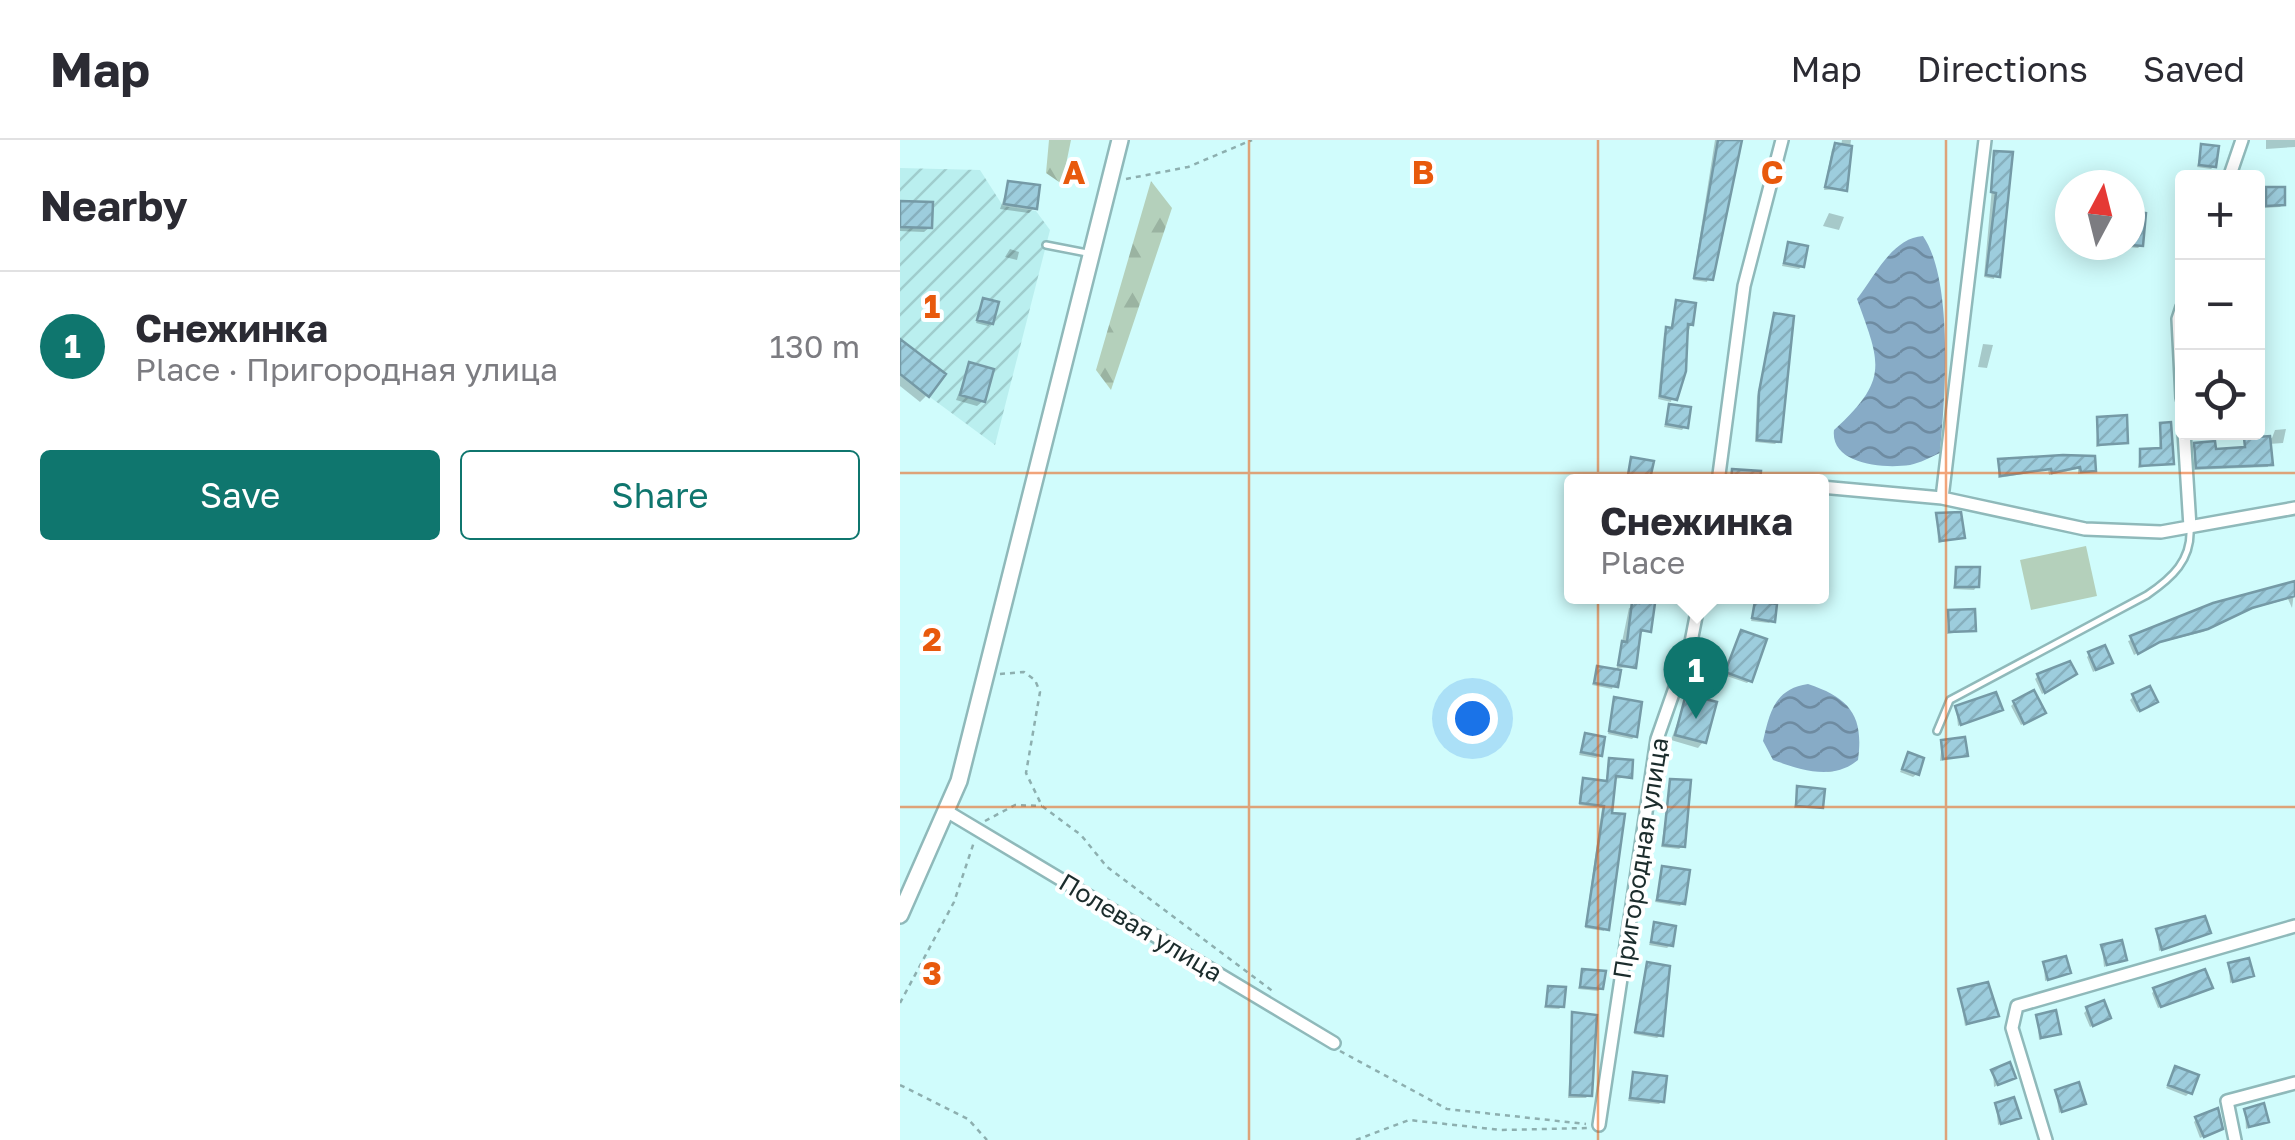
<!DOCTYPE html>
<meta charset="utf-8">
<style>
:root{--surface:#fff;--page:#f2f2f3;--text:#2b2b33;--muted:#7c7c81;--line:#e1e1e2;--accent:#0f766e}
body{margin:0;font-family:"Golos Text",sans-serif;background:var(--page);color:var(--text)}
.controls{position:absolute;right:30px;top:30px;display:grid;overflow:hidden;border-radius:10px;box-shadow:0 5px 25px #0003}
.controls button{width:90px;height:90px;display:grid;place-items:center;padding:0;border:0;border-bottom:2px solid var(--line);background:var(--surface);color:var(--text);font:50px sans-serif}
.compass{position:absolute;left:1155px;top:30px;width:90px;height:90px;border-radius:50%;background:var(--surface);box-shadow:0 5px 25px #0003;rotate:7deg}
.you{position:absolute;left:572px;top:578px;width:35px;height:35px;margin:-25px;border:8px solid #fff;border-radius:50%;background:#1a73e8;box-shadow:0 0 0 15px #1a73e833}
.badge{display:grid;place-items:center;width:65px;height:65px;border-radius:50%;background:var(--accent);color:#fff;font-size:32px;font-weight:700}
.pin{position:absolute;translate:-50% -82px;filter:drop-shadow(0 2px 5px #0008)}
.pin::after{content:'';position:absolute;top:52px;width:35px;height:30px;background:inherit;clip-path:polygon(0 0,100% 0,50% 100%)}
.popup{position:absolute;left:664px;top:334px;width:265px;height:130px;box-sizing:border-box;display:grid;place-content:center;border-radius:10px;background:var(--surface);filter:drop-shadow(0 2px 8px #0005);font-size:32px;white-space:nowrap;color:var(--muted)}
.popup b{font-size:38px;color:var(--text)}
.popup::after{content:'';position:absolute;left:50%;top:100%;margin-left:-20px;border:20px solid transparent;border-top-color:var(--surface)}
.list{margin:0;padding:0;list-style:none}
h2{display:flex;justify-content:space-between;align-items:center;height:130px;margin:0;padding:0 40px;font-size:42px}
h2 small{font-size:32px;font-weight:400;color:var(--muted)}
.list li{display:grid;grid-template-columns:65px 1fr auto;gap:30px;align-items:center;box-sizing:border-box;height:150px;padding:0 40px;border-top:2px solid var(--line)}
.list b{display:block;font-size:38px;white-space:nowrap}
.list p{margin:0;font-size:32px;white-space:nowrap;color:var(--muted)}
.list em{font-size:32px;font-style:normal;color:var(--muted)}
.actions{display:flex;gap:20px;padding:30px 40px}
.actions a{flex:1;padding:22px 0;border:2px solid var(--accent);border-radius:10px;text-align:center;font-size:35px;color:var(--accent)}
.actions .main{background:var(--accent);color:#fff}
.icon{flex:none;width:55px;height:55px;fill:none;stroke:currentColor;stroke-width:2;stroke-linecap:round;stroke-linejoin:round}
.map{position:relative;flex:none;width:1395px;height:1000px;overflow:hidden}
header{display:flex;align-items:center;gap:60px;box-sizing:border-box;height:140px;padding:0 50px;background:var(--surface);border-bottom:2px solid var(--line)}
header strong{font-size:48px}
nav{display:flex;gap:55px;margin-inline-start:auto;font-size:35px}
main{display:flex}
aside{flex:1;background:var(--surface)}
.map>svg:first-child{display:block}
.industrial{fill:url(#industrial-furrows)}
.green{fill:#b4d0bb}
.forest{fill:url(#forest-firs)}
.water{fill:url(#water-waves)}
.shadow{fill:#0003}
.building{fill:url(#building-hatch);stroke:#759aa6;stroke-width:2.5}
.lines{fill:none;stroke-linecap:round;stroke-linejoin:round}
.lane-casing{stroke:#8fb9ba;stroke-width:10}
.street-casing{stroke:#8fb9ba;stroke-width:16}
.secondary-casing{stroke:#8fb9ba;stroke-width:20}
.path{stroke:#8dafaf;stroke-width:2.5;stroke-dasharray:5 5;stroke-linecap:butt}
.lane{stroke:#fff;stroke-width:5}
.street{stroke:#fff;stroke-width:11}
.secondary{stroke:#fff;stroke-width:15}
.grid{fill:none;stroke:#e8590c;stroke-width:2.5;stroke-opacity:0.55}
.labels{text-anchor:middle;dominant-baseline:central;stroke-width:8;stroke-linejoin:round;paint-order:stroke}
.street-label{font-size:25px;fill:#1b2c2c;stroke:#fff}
.grid-label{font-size:32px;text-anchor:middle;font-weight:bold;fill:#e8590c;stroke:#fff;stroke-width:8;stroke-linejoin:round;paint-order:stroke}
</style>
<header>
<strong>Map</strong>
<nav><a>Map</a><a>Directions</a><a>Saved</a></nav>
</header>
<main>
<aside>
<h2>Nearby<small></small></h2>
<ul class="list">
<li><span class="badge">1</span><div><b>Снежинка</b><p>Place · Пригородная улица</p></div><em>130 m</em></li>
</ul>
<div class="actions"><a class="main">Save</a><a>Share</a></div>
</aside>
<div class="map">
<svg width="1395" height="1000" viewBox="0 0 1395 1000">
<defs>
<pattern id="industrial-furrows" width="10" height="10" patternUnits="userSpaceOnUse" patternTransform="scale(2.5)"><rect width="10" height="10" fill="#baefef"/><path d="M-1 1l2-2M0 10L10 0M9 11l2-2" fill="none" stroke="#9fcdcd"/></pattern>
<pattern id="forest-firs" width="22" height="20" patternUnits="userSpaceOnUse" patternTransform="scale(2.5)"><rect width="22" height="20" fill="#b4d0bb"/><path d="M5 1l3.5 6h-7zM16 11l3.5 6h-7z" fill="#9ab3a1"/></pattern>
<pattern id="water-waves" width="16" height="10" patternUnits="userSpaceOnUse" patternTransform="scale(2.5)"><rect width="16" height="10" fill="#87abc6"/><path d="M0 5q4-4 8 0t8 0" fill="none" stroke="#6e8ba1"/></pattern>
<pattern id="building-hatch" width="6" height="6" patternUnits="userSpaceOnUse" patternTransform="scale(2.5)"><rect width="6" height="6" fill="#9dcddd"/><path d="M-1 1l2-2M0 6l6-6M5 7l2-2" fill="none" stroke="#87b0be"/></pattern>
</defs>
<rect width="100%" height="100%" fill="#d0fcfc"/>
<!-- industrial -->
<path class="industrial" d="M 0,28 L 80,30 L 103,66 L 136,71 L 150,90 L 95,305 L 0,235 Z"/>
<!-- green -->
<path class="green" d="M 1186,406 L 1197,456 L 1131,470 L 1120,420 Z"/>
<!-- forest -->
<path class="forest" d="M 149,0 L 171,0 L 162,44 L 146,33 Z
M 251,41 L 272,68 L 211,250 L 196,230 Z"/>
<!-- water -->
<path class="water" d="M 1023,96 C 1054,141 1045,258 1040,313 C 1031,317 1020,323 1010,325 C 982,329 930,324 934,290 C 990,239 980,223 957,159 C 975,136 992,98 1023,96 Z
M 908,544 C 950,558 964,576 958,620 C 933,641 901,630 873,620 L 863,601 C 870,571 875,549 908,544 Z"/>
<!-- shadow -->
<path class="shadow" d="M 815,0 L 841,0 L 807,142 L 793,140 Z
M 942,0 L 951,0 L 945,49 L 924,50 L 932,9 L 941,6 Z
M 1366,0 L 1395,0 L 1395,7 L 1366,9 Z
M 1302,6 L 1314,26 L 1311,29 L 1297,27 Z
M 1095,14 L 1111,14 L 1094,139 L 1084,137 Z
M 109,43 L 134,68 L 129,73 L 100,69 Z
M 1367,49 L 1383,64 L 1380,67 L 1364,68 Z
M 0,64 L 30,87 L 24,92 L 0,91 Z
M 929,73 L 944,77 L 939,90 L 923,86 Z
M 1230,74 L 1241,105 L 1238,108 L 1206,105 L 1230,105 Z
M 888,105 L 902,126 L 899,129 L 882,126 Z
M 110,109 L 119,112 L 117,120 L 105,117 Z
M 84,161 L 91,183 L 88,186 L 76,183 Z
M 777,163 L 791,183 L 771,262 L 758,259 L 764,193 L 770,190 Z
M 874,176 L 878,301 L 875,304 L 855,302 L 857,257 Z
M 0,202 L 27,255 L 20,262 L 0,246 Z
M 1083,204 L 1093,205 L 1087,228 L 1078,227 Z
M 70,225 L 83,261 L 77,266 L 56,260 Z
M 770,266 L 785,286 L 782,290 L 764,287 Z
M 1198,279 L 1226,302 L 1196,307 Z
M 1261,285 L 1271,323 L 1238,328 L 1241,311 L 1259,310 Z
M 1386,289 L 1383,303 L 1369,304 L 1368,327 L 1293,330 L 1295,305 L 1313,311 L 1343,310 L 1345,301 L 1372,298 L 1375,290 Z
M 1193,318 L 1190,333 L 1178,334 L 1178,329 L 1149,335 L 1148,330 L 1098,338 L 1099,321 Z
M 732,320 L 748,338 L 745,341 L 726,338 Z
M 1037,376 L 1062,397 L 1038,403 Z
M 1057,429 L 1077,446 L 1074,450 L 1053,449 Z
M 1395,445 L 1392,468 L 1388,459 L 1347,470 L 1303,492 L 1254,504 L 1234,515 L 1228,501 Z
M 739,456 L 755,456 L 749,490 L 738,493 L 734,527 L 719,528 L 712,549 L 692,545 L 698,528 L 716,531 L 729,468 L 737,466 Z
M 856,464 L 872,480 L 869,483 L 851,481 Z
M 1049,472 L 1073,490 L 1047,494 Z
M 841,492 L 850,540 L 847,543 L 824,535 Z
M 1190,514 L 1210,523 L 1193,532 L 1187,517 Z
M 1138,536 L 1171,537 L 1142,554 L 1135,539 Z
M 787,557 L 803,602 L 798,608 L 771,600 Z
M 1233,557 L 1252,565 L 1237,572 L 1230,560 Z
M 715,560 L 735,596 L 732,599 L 708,594 Z
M 1114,563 L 1140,575 L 1121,585 L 1111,566 Z
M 1056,568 L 1100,570 L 1058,586 Z
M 685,595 L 699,615 L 696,618 L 679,615 Z
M 1042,602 L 1065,615 L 1040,621 Z
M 1008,615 L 1017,634 L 1013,637 L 1000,632 Z
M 710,621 L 730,637 L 714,639 L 704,791 L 685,788 L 702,668 L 679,665 L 681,644 L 705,643 Z
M 771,641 L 783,706 L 779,709 L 761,707 Z
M 898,649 L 920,667 L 894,668 Z
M 763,729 L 783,762 L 780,766 L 755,762 Z
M 755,785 L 770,805 L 767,808 L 749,805 Z
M 1257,791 L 1308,792 L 1259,811 Z
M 1202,808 L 1225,819 L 1204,827 Z
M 748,824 L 761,895 L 757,898 L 734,894 Z
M 1144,825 L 1168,832 L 1145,841 Z
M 1329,825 L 1351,835 L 1330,843 Z
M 683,831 L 701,848 L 698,851 L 678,849 Z
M 1310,848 L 1258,868 L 1252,853 L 1255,850 Z
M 649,849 L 662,866 L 659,869 L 644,868 Z
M 1059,851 L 1096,875 L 1065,886 Z
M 1187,870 L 1208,878 L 1190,887 L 1184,873 Z
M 673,875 L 689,954 L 686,958 L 668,958 Z
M 1137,877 L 1158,893 L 1139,900 Z
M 1276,929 L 1289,953 L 1286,956 L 1266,948 Z
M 1093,932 L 1113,937 L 1094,947 Z
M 734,935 L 762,961 L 759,964 L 728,961 Z
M 1156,952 L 1183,963 L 1159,973 Z
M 1096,965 L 1118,977 L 1098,985 Z
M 1345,971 L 1366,981 L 1346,989 Z
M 1297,979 L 1317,991 L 1300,998 L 1294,982 Z"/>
<!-- building -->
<path class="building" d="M 818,0 L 842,0 L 813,140 L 794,138 Z
M 935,3 L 952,6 L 947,51 L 925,47 Z
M 1301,4 L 1319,6 L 1316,27 L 1299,25 Z
M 1094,11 L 1113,12 L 1100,137 L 1086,135 L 1096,53 L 1091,52 Z
M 108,41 L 140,45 L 137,69 L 104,64 Z
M 1366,47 L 1385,47 L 1385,65 L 1366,66 Z
M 0,61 L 33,62 L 32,88 L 0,87 Z
M 1230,71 L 1246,73 L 1243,106 L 1230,105 Z
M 888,102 L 908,106 L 904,127 L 884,123 Z
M 83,158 L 99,162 L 93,184 L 77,180 Z
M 776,160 L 796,163 L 793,185 L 788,184 L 786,231 L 777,260 L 760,256 L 766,187 L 772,188 Z
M 874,173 L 894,176 L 881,302 L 857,300 L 859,252 Z
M 0,199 L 46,234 L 29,257 L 0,234 Z
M 69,222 L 94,229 L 85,262 L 60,255 Z
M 769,264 L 791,267 L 788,288 L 766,284 Z
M 1227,275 L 1228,303 L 1198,305 L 1197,277 Z
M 1271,282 L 1274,324 L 1240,326 L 1240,309 L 1261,308 L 1260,283 Z
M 1370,296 L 1373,325 L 1296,328 L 1294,303 L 1315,301 L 1316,309 L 1345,307 L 1344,298 Z
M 1163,315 L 1195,316 L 1196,331 L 1181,332 L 1180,327 L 1152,333 L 1151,329 L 1100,336 L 1098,319 Z
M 731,317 L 754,321 L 750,339 L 728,335 Z
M 832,329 L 861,331 L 860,342 L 831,342 Z
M 1061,372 L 1065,398 L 1040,401 L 1036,373 Z
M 1056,427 L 1080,427 L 1079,447 L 1055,447 Z
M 1395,441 L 1395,456 L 1352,468 L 1308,489 L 1260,502 L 1238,514 L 1230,496 L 1313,463 Z
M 739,456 L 756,456 L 751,492 L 741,490 L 736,528 L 718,525 L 722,501 L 727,502 L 732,462 L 739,463 Z
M 855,461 L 877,464 L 875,482 L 852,478 Z
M 1075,469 L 1076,491 L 1049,492 L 1048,470 Z
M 841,490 L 867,499 L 852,542 L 825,532 Z
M 1205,505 L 1213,523 L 1196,530 L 1188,512 Z
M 1170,521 L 1177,534 L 1145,553 L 1137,534 Z
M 697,526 L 721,530 L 718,547 L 694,543 Z
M 1250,546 L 1258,562 L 1240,571 L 1232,554 Z
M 1134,550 L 1146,573 L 1124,584 L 1113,561 Z
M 1096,552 L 1103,570 L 1061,585 L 1055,566 Z
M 786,554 L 817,562 L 806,603 L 775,595 Z
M 714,557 L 742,562 L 737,597 L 709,591 Z
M 685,593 L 705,597 L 702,616 L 681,612 Z
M 1065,597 L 1068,616 L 1043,619 L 1041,600 Z
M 1008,612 L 1024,618 L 1019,635 L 1002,629 Z
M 709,618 L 733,620 L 732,638 L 716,636 L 712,673 L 725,674 L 709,790 L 686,786 L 704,666 L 680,663 L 683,638 L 707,641 Z
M 770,639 L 791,640 L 785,707 L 763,705 Z
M 897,646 L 925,649 L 923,668 L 896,666 Z
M 762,726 L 790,730 L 785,764 L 757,760 Z
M 1305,776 L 1311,793 L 1262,810 L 1256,789 Z
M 754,782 L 776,786 L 773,806 L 751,802 Z
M 1222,800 L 1227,820 L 1207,825 L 1201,805 Z
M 1166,816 L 1171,833 L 1148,840 L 1143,822 Z
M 1349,818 L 1354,836 L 1333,842 L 1328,823 Z
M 747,822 L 770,826 L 763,896 L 735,892 Z
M 682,829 L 706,831 L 703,849 L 680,847 Z
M 1305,829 L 1313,848 L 1261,867 L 1253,848 Z
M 1088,842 L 1099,876 L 1067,884 L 1058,849 Z
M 648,846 L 666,847 L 664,867 L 646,866 Z
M 1204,860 L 1211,878 L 1193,886 L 1186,867 Z
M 1156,870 L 1161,894 L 1141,898 L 1136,875 Z
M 672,872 L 697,875 L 692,956 L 670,955 Z
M 1110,922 L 1116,938 L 1098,945 L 1091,930 Z
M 1275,926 L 1299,935 L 1292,954 L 1268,945 Z
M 733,932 L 767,936 L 764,962 L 730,958 Z
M 1179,942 L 1186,964 L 1162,972 L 1155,950 Z
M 1114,957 L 1121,978 L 1101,984 L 1095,963 Z
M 1364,963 L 1369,982 L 1349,987 L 1344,969 Z
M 1318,968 L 1323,989 L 1304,997 L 1295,977 Z"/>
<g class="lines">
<!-- lane casing -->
<g class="lane-casing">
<path id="lane" d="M 146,105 L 187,113
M 1037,591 L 1050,560 L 1247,455 C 1272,438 1292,420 1290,388"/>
</g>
<!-- street casing -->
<g class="street-casing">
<path id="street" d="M 1329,38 L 1342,0
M 1282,167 L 1278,179 L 1282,258
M 1284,292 L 1290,387
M 818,342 L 844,146 L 882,0
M 921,347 L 1042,358 L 1185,389 L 1261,392 L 1395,368
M 1042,358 L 1085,0
M 48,672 L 434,903
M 699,985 L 757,599 L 791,502 L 800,456
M 1146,1000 L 1112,888 L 1117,866 L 1395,786
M 1335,1000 L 1327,961 L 1395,943"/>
</g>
<!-- secondary casing -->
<g class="secondary-casing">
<path id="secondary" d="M 0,775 L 59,641 L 220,0"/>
</g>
<!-- path -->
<path class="path" d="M 226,39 L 288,27 L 352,0
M 100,534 L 124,532 L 135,540 L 140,552 L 126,633 L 142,666 L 181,695 L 207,727 L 375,853
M 85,681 L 115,665 L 142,666
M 0,863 L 54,762 L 74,702
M 440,911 L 547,969 L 686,984
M 0,945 L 68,979 L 87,1000
M 456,1000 L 509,980 L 601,990 L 688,988"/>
<!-- lane -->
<use href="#lane" class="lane"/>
<!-- street -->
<use href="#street" class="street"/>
<!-- secondary -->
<use href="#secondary" class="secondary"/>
</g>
<!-- grid -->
<path class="grid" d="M 349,0 L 349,1000M 698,0 L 698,1000M 1046,0 L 1046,1000M 0,333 L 1395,333M 0,667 L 1395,667"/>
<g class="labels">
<!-- street labels -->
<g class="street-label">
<text transform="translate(740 718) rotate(-81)">Пригородная улица</text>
<text transform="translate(241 787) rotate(31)">Полевая улица</text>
</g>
</g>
<g class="grid-label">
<text x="174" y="44">A</text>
<text x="523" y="44">B</text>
<text x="872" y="44">C</text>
<text x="32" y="178">1</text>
<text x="32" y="511">2</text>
<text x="32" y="845">3</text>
</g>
</svg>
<div class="controls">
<button>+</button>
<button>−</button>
<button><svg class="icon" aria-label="locate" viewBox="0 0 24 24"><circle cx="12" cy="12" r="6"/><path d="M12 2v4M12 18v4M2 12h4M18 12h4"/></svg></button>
</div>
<svg class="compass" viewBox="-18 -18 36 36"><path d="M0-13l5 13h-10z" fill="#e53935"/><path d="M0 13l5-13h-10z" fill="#7c7c81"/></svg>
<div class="you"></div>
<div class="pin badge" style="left:796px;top:579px">1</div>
<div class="popup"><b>Снежинка</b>Place</div>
</div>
</main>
